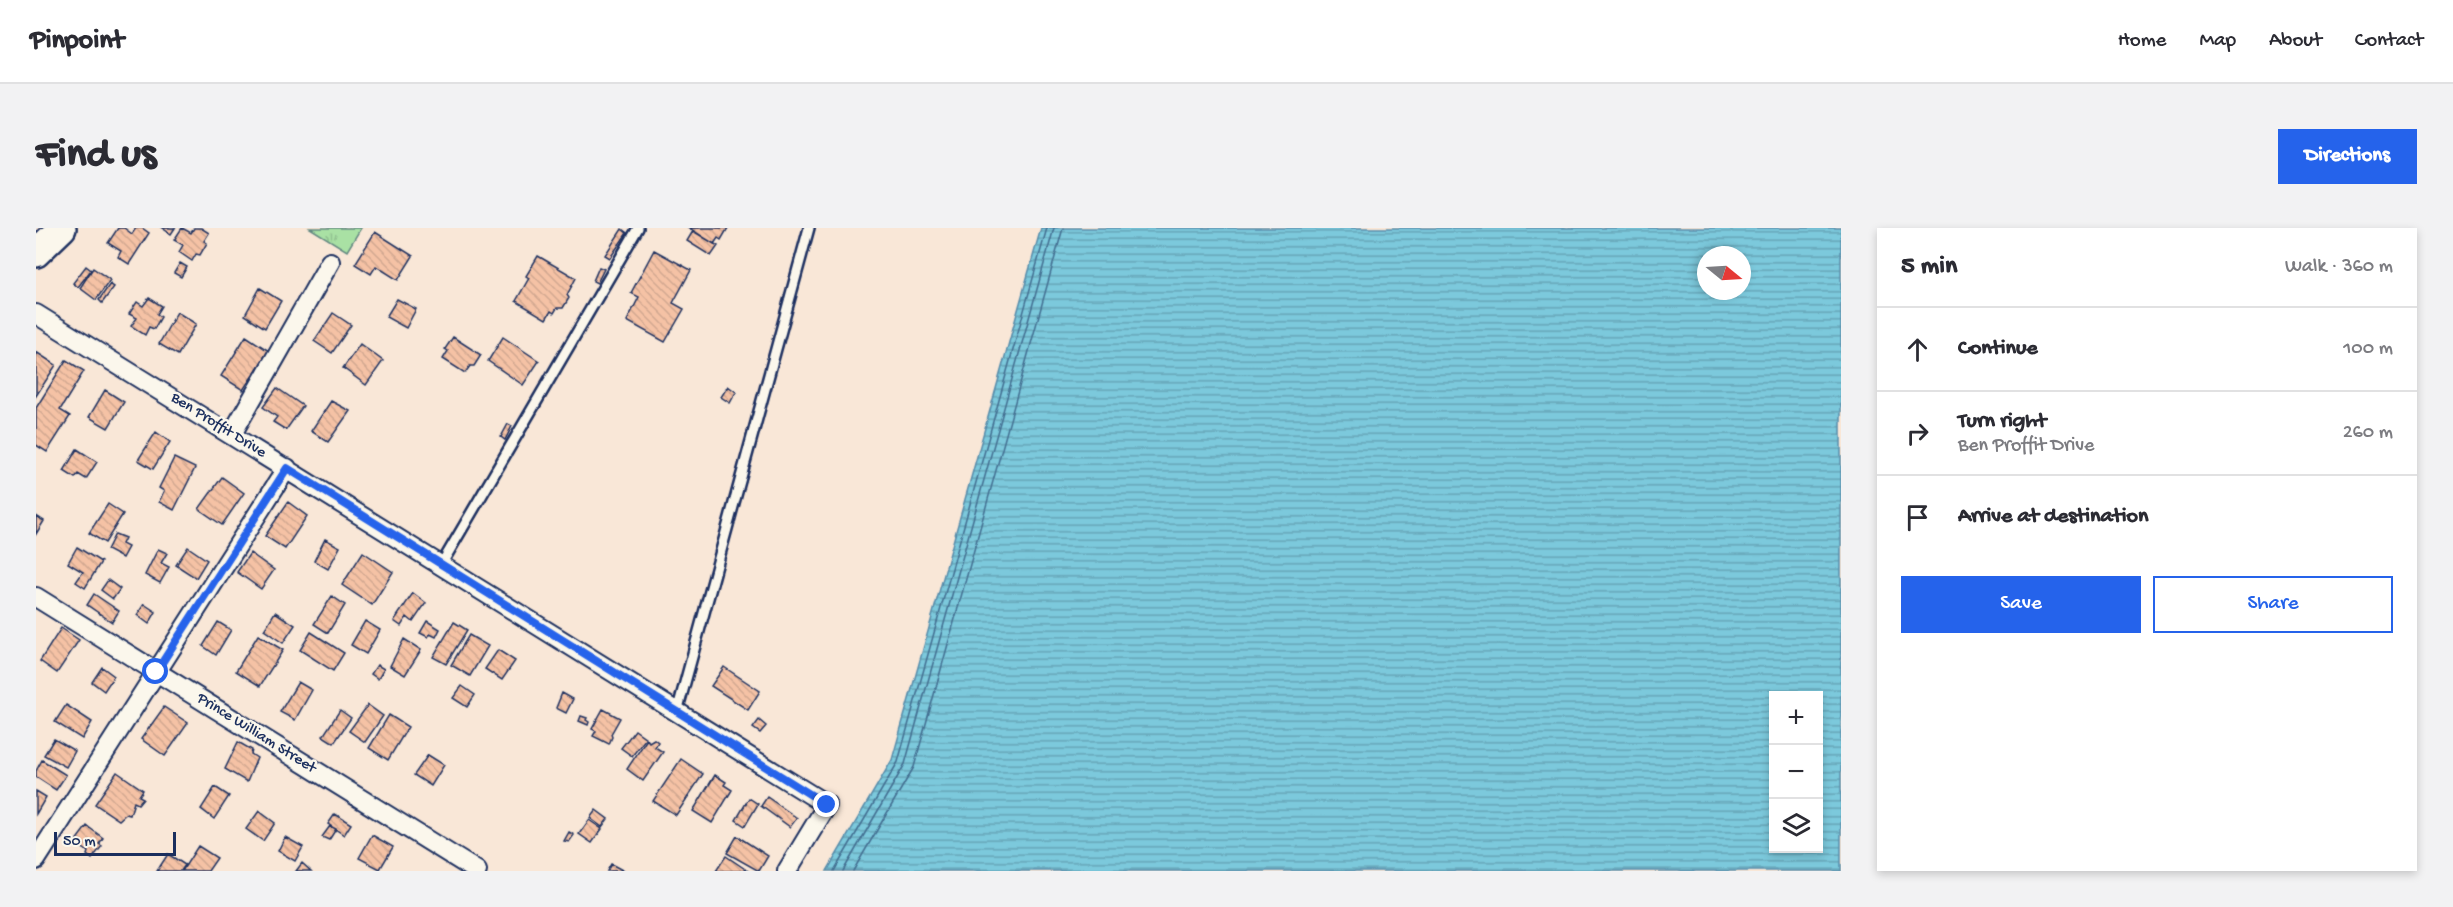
<!DOCTYPE html>
<meta charset="utf-8">
<style>
:root{--surface:#fff;--page:#f2f2f3;--text:#2b2b33;--muted:#7c7c81;--line:#e1e1e2;--accent:#2563eb}
body{margin:0;font-family:"Gochi Hand",sans-serif;background:var(--page);color:var(--text)}
.controls{position:absolute;right:18px;bottom:18px;display:grid;overflow:hidden;border-radius:0px;box-shadow:0 3px 9px #0003}
.controls button{width:54px;height:54px;display:grid;place-items:center;padding:0;border:0;border-bottom:2px solid var(--line);background:var(--surface);color:var(--text);font:30px sans-serif}
.compass{position:absolute;left:1661px;top:18px;width:54px;height:54px;border-radius:50%;background:var(--surface);box-shadow:0 3px 9px #0003;rotate:108deg}
.scale{position:absolute;left:18px;bottom:15px;width:122px;box-sizing:border-box;padding-left:6px;border:3px solid #1b2f5e;border-top:0;font-size:16px;line-height:21px;white-space:nowrap;color:#1b2f5e;-webkit-text-stroke:4px #fbf7ec;paint-order:stroke}
.stop{position:absolute;width:18px;height:18px;margin:-14px;border:4px solid #2563eb;border-radius:50%;background:#fff}
.stop.end{background:#2563eb;border-color:#fff;box-shadow:0 2px 6px #0008}
.list{margin:0;padding:0;list-style:none}
h2{display:flex;justify-content:space-between;align-items:center;height:78px;margin:0;padding:0 24px;font-size:26px}
h2 small{font-size:20px;font-weight:400;color:var(--muted)}
.list li{display:grid;grid-template-columns:39px 1fr auto;gap:18px;align-items:center;box-sizing:border-box;height:84px;padding:0 24px;border-top:2px solid var(--line)}
.list b{display:block;font-size:22px;white-space:nowrap}
.list p{margin:0;font-size:20px;white-space:nowrap;color:var(--muted)}
.list em{font-size:20px;font-style:normal;color:var(--muted)}
.actions{display:flex;gap:12px;padding:18px 24px}
.actions a{flex:1;padding:14px 0;border:2px solid var(--accent);border-radius:0px;text-align:center;font-size:21px;color:var(--accent)}
.actions .main{background:var(--accent);color:#fff}
.icon{flex:none;width:33px;height:33px;fill:none;stroke:currentColor;stroke-width:2;stroke-linecap:round;stroke-linejoin:round}
.map{position:relative;flex:none;width:1805px;height:643px;overflow:hidden;border-radius:0px}
header{display:flex;align-items:center;gap:36px;box-sizing:border-box;height:84px;padding:0 30px;background:var(--surface);border-bottom:2px solid var(--line)}
header strong{font-size:28px}
nav{display:flex;gap:33px;margin-inline-start:auto;font-size:21px}
.intro{display:flex;align-items:center;justify-content:space-between;box-sizing:border-box;height:144px;padding:0 36px}
h1{margin:0;font-size:42px}
.button{padding:15px 27px;border-radius:0px;background:var(--accent);color:#fff;font-size:21px;font-weight:700}
main{display:flex;gap:36px;padding:0 36px}
aside{flex:1;background:var(--surface);border-radius:0px;box-shadow:0 3px 9px #0003}
.map>svg:first-child{display:block}
.grass{fill:url(#grass-tufts);stroke:#628881;stroke-width:1.5}
.water{fill:url(#water-rules);stroke:#558baa;stroke-width:1.5;fill-rule:evenodd}
.lines{fill:none;stroke-linecap:round;stroke-linejoin:round}
.shore{stroke:#426d90;stroke-width:1.5}
.building{fill:url(#building-back-hatch);stroke:#1b2f5e;stroke-width:1.5}
.lane-casing{stroke:#1b2f5e;stroke-width:14}
.street-casing{stroke:#1b2f5e;stroke-width:22}
.primary-casing{stroke:#1b2f5e;stroke-width:32}
.lane{stroke:#fbf7ec;stroke-width:9}
.street{stroke:#fbf7ec;stroke-width:18}
.primary{stroke:#fbf7ec;stroke-width:27}
.route{stroke:#2563eb;stroke-width:8}
.labels{text-anchor:middle;dominant-baseline:central;stroke-width:5;stroke-linejoin:round;paint-order:stroke}
.street-label{font-size:16px;fill:#1b2f5e;stroke:#fbf7ec}
</style>
<header>
<strong>Pinpoint</strong>
<nav><a>Home</a><a>Map</a><a>About</a><a>Contact</a></nav>
</header>
<div class="intro"><h1>Find us</h1><a class="button">Directions</a></div>
<main>
<div class="map">
<svg width="1805" height="643" viewBox="0 0 1805 643">
<defs>
<pattern id="grass-tufts" width="24" height="20" patternUnits="userSpaceOnUse" patternTransform="scale(1.5)"><rect width="24" height="20" fill="#a9e1a4"/><path d="M3 7l-1-3M5 7V3M7 7l1-3M15 17l-1-3M17 17v-4M19 17l1-3" fill="none" stroke="#91c190"/></pattern>
<pattern id="water-rules" width="6" height="5" patternUnits="userSpaceOnUse" patternTransform="scale(1.5)"><rect width="6" height="5" fill="#7cc9dc"/><path d="M0 2.5h6" fill="none" stroke="#65a4b6"/></pattern>
<pattern id="building-back-hatch" width="6" height="6" patternUnits="userSpaceOnUse" patternTransform="scale(1.5)"><rect width="6" height="6" fill="#f5c2a5"/><path d="M-1 5l2 2M0 0l6 6M5-1l2 2" fill="none" stroke="#d1a790"/></pattern>
</defs>
<rect width="100%" height="100%" fill="#f9e7d7"/>
<filter id="ink" filterUnits="userSpaceOnUse"><feTurbulence type="fractalNoise" baseFrequency=".0167" numOctaves="2"/><feDisplacementMap in="SourceGraphic" scale="12" xChannelSelector="R" yChannelSelector="G"/><feConvolveMatrix kernelMatrix="1 2 1 2 8 2 1 2 1" color-interpolation-filters="sRGB"/></filter>
<g filter="url(#ink)">
<!-- grass -->
<path class="grass" d="M 274,0 L 325,0 L 311,23 Z"/>
<!-- water -->
<path class="water" d="M 1005,0 L 1805,0 L 1805,643 L 791,643 L 856,532 ZM 1670,27 L 1706,27 L 1706,63 L 1670,63 ZM 1738,467 L 1782,467 L 1782,620 L 1738,620 Z"/>
<g class="lines">
<!-- shore -->
<path class="shore" d="M 798,643 L 862,534 L 1011,0
M 807,643 L 869,536 L 1018,0
M 817,643 L 878,539 L 1027,0"/>
</g>
<!-- building -->
<path class="building" d="M 82,0 L 88,0 L 96,6 L 100,0 L 106,0 L 113,5 L 93,36 L 82,29 L 85,23 L 72,15 Z
M 126,0 L 139,0 L 135,6 Z
M 146,0 L 155,5 L 158,0 L 165,0 L 173,5 L 168,13 L 171,15 L 164,27 L 160,26 L 156,33 L 143,24 L 147,17 L 138,12 Z
M 653,0 L 692,0 L 685,12 L 682,10 L 678,16 Z
M 586,1 L 591,5 L 574,30 L 569,27 Z
M 657,3 L 682,18 L 675,28 L 651,13 Z
M 339,4 L 377,28 L 362,52 L 340,38 L 335,46 L 319,36 Z
M 618,22 L 655,42 L 637,75 L 648,81 L 629,114 L 591,93 L 603,69 L 595,65 Z
M 502,28 L 540,50 L 531,67 L 533,70 L 527,80 L 521,80 L 518,85 L 515,83 L 510,91 L 480,73 L 493,50 L 490,48 Z
M 144,35 L 151,39 L 145,49 L 138,45 Z
M 50,38 L 55,42 L 42,59 L 37,55 Z
M 563,39 L 568,41 L 561,55 L 557,53 Z
M 57,40 L 74,52 L 60,72 L 44,60 Z
M 74,56 L 78,59 L 66,75 L 63,72 Z
M 224,60 L 245,73 L 229,100 L 209,87 Z
M 113,70 L 126,78 L 121,86 L 125,89 L 118,101 L 113,99 L 109,107 L 95,98 L 101,90 L 93,86 L 101,74 L 107,78 Z
M 361,71 L 380,81 L 370,100 L 350,89 Z
M 141,84 L 160,96 L 142,127 L 123,116 Z
M 297,85 L 315,97 L 296,125 L 278,113 Z
M 210,108 L 233,123 L 207,162 L 185,148 Z
M 417,109 L 445,127 L 438,138 L 434,138 L 429,145 L 407,131 L 412,123 L 409,121 Z
M 467,109 L 503,133 L 487,157 L 452,133 Z
M 324,116 L 347,133 L 330,157 L 307,140 Z
M 0,124 L 20,137 L 0,168 Z
M 30,132 L 48,143 L 24,182 L 34,188 L 11,224 L 0,217 L 0,180 Z
M 692,158 L 700,164 L 694,175 L 685,169 Z
M 241,160 L 267,178 L 250,202 L 237,194 L 241,189 L 227,179 Z
M 69,162 L 88,174 L 72,200 L 53,189 Z
M 295,173 L 314,183 L 292,214 L 275,203 Z
M 472,196 L 476,198 L 469,212 L 465,209 Z
M 120,204 L 134,214 L 117,241 L 102,232 Z
M 41,221 L 61,234 L 50,251 L 42,246 L 39,250 L 28,243 Z
M 138,230 L 159,240 L 138,282 L 123,274 L 128,263 L 123,260 Z
M 186,249 L 208,265 L 186,297 L 163,281 Z
M 252,274 L 271,288 L 249,321 L 229,308 Z
M 72,276 L 87,286 L 69,315 L 53,305 Z
M 0,288 L 8,293 L 0,306 Z
M 79,306 L 89,310 L 86,316 L 92,319 L 86,330 L 71,322 Z
M 289,311 L 304,319 L 292,341 L 278,333 Z
M 41,319 L 65,334 L 49,360 L 40,354 L 47,344 L 32,335 Z
M 152,319 L 171,332 L 160,350 L 140,337 Z
M 122,321 L 131,325 L 125,335 L 133,339 L 124,355 L 109,347 Z
M 327,324 L 357,344 L 336,377 L 306,357 Z
M 214,325 L 238,342 L 225,361 L 201,344 Z
M 72,352 L 84,361 L 77,371 L 65,362 Z
M 377,365 L 390,375 L 377,394 L 371,389 L 365,398 L 358,393 Z
M 58,366 L 83,383 L 76,394 L 51,377 Z
M 296,368 L 309,377 L 292,405 L 278,396 Z
M 108,376 L 120,384 L 113,396 L 101,387 Z
M 239,384 L 259,397 L 247,415 L 228,402 Z
M 329,393 L 344,402 L 330,426 L 315,417 Z
M 391,393 L 404,401 L 400,409 L 394,406 L 392,409 L 384,405 Z
M 182,394 L 195,402 L 180,427 L 167,418 Z
M 418,394 L 431,402 L 410,436 L 397,429 Z
M 25,400 L 43,412 L 21,445 L 4,433 Z
M 275,404 L 308,425 L 297,443 L 264,422 Z
M 222,407 L 247,422 L 224,458 L 200,443 Z
M 433,407 L 452,418 L 434,448 L 415,437 Z
M 368,411 L 385,422 L 369,447 L 354,438 Z
M 462,422 L 479,433 L 466,452 L 449,441 Z
M 341,437 L 348,441 L 342,451 L 335,446 Z
M 66,439 L 78,448 L 68,463 L 56,454 Z
M 688,439 L 724,463 L 712,482 L 675,458 Z
M 262,454 L 276,462 L 259,492 L 244,484 Z
M 426,458 L 439,467 L 431,479 L 417,470 Z
M 526,465 L 537,471 L 530,485 L 520,480 Z
M 30,477 L 56,494 L 46,511 L 19,494 Z
M 332,477 L 347,488 L 329,514 L 313,503 Z
M 128,479 L 152,495 L 129,528 L 105,511 Z
M 567,481 L 584,490 L 575,506 L 576,509 L 573,516 L 557,508 L 560,503 L 556,501 Z
M 304,482 L 315,490 L 298,515 L 287,508 Z
M 353,487 L 372,499 L 352,532 L 333,520 Z
M 545,488 L 551,490 L 550,492 L 553,494 L 552,497 L 543,493 Z
M 723,492 L 730,498 L 724,505 L 717,500 Z
M 599,502 L 610,510 L 596,528 L 585,520 Z
M 18,511 L 39,523 L 30,539 L 8,527 Z
M 611,511 L 613,514 L 618,511 L 622,514 L 619,519 L 627,524 L 607,553 L 591,541 Z
M 202,514 L 216,522 L 215,526 L 221,530 L 211,554 L 189,541 Z
M 392,527 L 408,537 L 395,558 L 378,547 Z
M 645,531 L 667,546 L 640,587 L 617,573 Z
M 6,532 L 30,547 L 20,562 L 0,549 L 0,543 Z
M 81,544 L 107,562 L 103,568 L 107,570 L 102,576 L 98,574 L 94,587 L 90,586 L 83,592 L 59,576 Z
M 679,547 L 690,554 L 688,557 L 696,562 L 676,595 L 657,583 Z
M 179,559 L 193,568 L 178,591 L 165,581 Z
M 0,563 L 10,569 L 0,586 Z
M 731,569 L 761,590 L 754,599 L 725,578 Z
M 713,570 L 722,576 L 709,598 L 700,592 Z
M 560,582 L 572,591 L 566,599 L 554,590 Z
M 223,583 L 239,595 L 227,613 L 210,601 Z
M 299,586 L 315,596 L 308,607 L 292,596 Z
M 553,592 L 566,601 L 556,615 L 543,606 Z
M 51,598 L 67,610 L 63,616 L 66,618 L 56,631 L 51,627 L 52,624 L 39,614 Z
M 294,598 L 300,601 L 293,612 L 286,609 Z
M 533,604 L 538,607 L 533,614 L 528,613 Z
M 336,607 L 357,619 L 344,641 L 323,630 Z
M 701,608 L 732,628 L 723,643 L 691,625 Z
M 249,609 L 267,619 L 259,633 L 242,623 Z
M 162,618 L 181,630 L 172,643 L 146,643 Z
M 132,626 L 149,637 L 145,643 L 121,643 Z
M 690,628 L 712,643 L 680,643 Z
M 266,635 L 275,643 L 260,643 Z
M 575,636 L 588,643 L 571,643 Z"/>
<g class="lines">
<!-- lane casing -->
<g class="lane-casing">
<path id="lane" d="M 405,337 L 602,0
M 641,484 L 773,0"/>
</g>
<!-- street casing -->
<g class="street-casing">
<path id="street" d="M 0,86 L 791,577 L 751,643
M 196,206 L 294,34
M 0,369 L 441,643
M 0,632 L 251,240"/>
</g>
<!-- primary casing -->
<g class="primary-casing">
<path id="primary" d="M 0,25 L 26,0"/>
</g>
<!-- lane -->
<use href="#lane" class="lane"/>
<!-- street -->
<use href="#street" class="street"/>
<!-- primary -->
<use href="#primary" class="primary"/>
</g>
</g>
<g class="lines" filter="url(#ink)">
<!-- route -->
<path class="route" d="M 120,444 L 251,240 L 791,577"/>
</g>
<g class="labels">
<!-- street labels -->
<g class="street-label">
<text transform="translate(182 198) rotate(32)">Ben Proffit Drive</text>
<text transform="translate(220 506) rotate(32)">Prince William Street</text>
</g>
</g>
</svg>
<div class="controls">
<button>+</button>
<button>−</button>
<button><svg class="icon" aria-label="layers" viewBox="0 0 24 24"><path d="M12 4l9 5-9 5-9-5zM3 14l9 5 9-5"/></svg></button>
</div>
<svg class="compass" viewBox="-18 -18 36 36"><path d="M0-13l5 13h-10z" fill="#e53935"/><path d="M0 13l5-13h-10z" fill="#7c7c81"/></svg>
<div class="scale">50 m</div>
<div class="stop" style="left:120px;top:444px"></div>
<div class="stop end" style="left:791px;top:577px"></div>
</div>
<aside>
<h2>5 min<small>Walk · 360 m</small></h2>
<ul class="list">
<li><svg class="icon" aria-label="ahead" viewBox="0 0 24 24"><path d="M12 20V5M6 11l6-6 6 6"/></svg><div><b>Continue</b></div><em>100 m</em></li>
<li><svg class="icon" aria-label="right" viewBox="0 0 24 24"><path d="M7 20v-9h11M14 6l5 5-5 5"/></svg><div><b>Turn right</b><p>Ben Proffit Drive</p></div><em>260 m</em></li>
<li><svg class="icon" aria-label="arrive" viewBox="0 0 24 24"><path d="M6 21V4h12l-3 4 3 4H6"/></svg><div><b>Arrive at destination</b></div></li>
</ul>
<div class="actions"><a class="main">Save</a><a>Share</a></div>
</aside>
</main>
